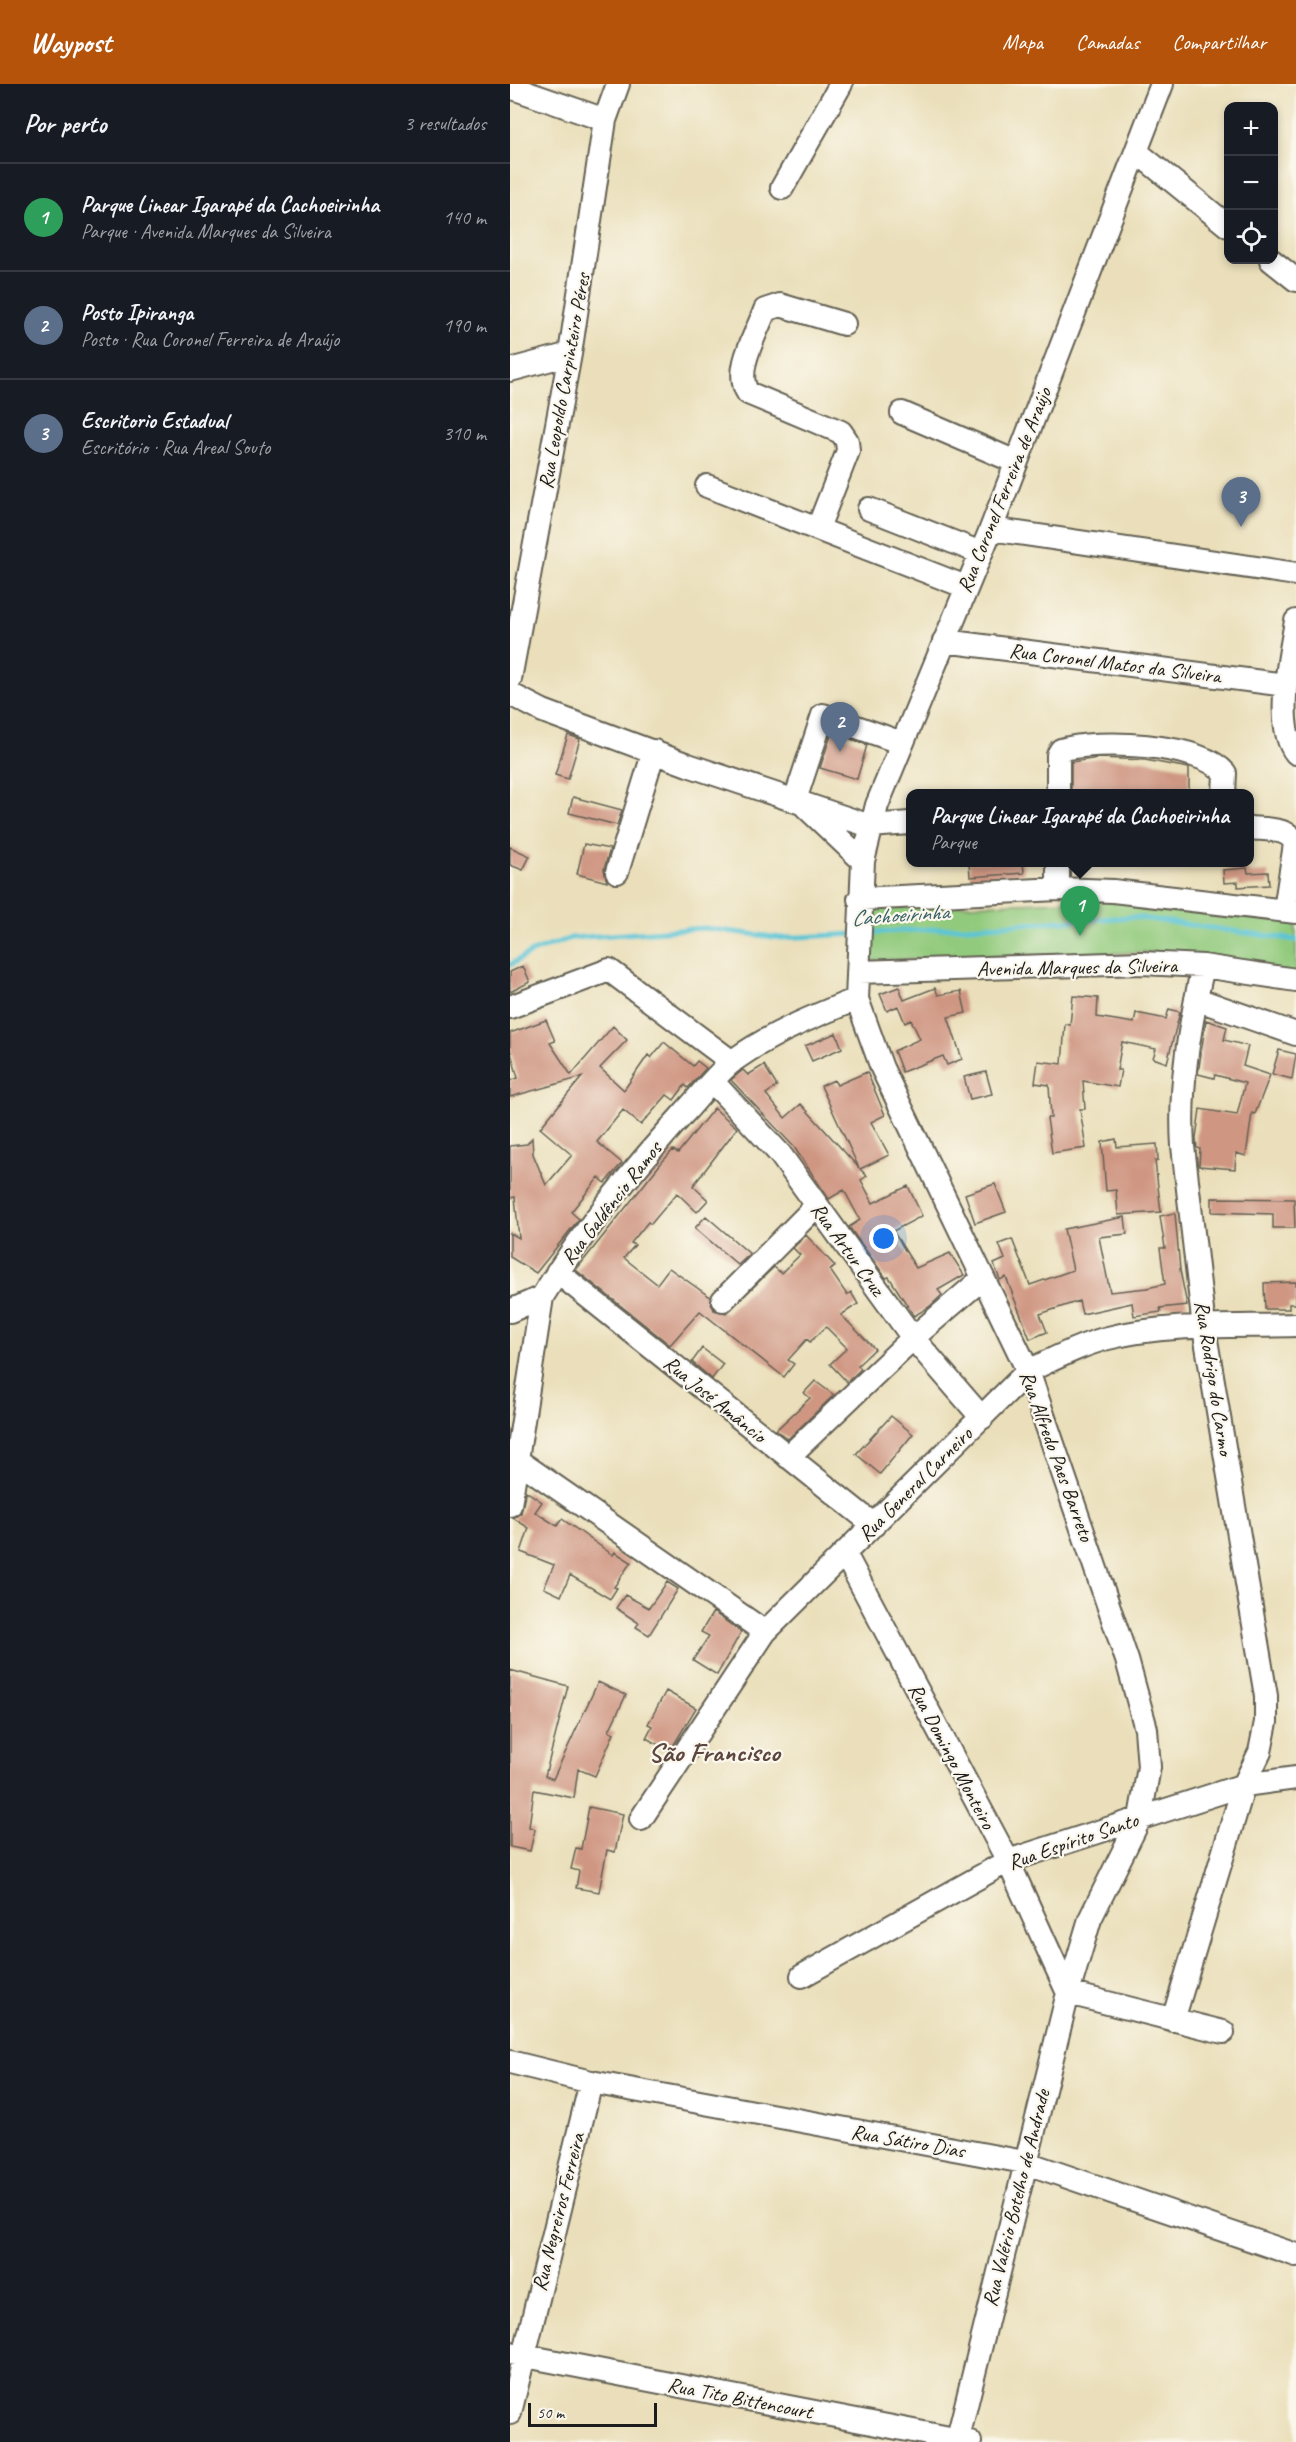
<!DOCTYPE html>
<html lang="pt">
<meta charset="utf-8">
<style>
:root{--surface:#171b24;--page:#242831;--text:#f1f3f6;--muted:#9ea1a6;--line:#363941;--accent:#b45309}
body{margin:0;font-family:Caveat,sans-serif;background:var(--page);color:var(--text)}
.controls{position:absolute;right:18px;top:18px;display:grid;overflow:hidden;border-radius:12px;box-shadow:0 3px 9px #0003}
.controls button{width:54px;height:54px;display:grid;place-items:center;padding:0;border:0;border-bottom:2px solid var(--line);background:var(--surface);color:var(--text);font:30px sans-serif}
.scale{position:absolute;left:18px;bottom:15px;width:129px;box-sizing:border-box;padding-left:6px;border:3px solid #1c1c1c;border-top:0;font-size:16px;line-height:21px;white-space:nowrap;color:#1c1c1c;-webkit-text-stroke:4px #fbf7ec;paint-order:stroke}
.you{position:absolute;left:374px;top:1155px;width:21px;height:21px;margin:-15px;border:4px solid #fff;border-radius:50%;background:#1a73e8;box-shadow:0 0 0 9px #1a73e833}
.badge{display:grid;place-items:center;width:39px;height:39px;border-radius:50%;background:var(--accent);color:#fff;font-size:20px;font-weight:700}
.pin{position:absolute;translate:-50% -50px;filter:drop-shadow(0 2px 3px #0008)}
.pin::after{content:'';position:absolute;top:32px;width:21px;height:18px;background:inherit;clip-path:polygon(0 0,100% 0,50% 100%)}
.popup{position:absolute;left:396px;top:705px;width:348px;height:78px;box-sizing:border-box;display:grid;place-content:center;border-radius:12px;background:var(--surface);filter:drop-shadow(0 2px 4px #0005);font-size:20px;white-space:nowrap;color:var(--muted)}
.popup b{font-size:22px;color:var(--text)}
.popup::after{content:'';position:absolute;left:50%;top:100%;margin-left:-12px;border:12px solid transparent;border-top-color:var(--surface)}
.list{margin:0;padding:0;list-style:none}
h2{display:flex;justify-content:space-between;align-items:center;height:78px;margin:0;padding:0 24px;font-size:26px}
h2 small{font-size:20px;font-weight:400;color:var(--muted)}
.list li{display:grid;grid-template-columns:39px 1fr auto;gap:18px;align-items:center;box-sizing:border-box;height:108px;padding:0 24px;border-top:2px solid var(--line)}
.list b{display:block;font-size:22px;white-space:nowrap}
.list p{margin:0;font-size:20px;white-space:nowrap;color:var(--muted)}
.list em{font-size:20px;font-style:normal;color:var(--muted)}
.icon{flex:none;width:33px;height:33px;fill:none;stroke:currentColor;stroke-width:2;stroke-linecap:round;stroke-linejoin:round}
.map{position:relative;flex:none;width:786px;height:2358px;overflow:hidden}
header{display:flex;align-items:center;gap:36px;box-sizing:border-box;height:84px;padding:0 30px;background:var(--accent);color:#fff}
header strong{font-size:28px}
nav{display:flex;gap:33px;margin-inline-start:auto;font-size:21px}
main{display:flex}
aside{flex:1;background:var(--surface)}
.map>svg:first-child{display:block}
.green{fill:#92ca7d;stroke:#57734c;stroke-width:1.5}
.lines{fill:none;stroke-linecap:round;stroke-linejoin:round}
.stream{stroke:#5bc5d6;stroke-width:5}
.building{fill:#cf9682}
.minor-casing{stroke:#646053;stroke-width:26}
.minor{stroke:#fff;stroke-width:22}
.labels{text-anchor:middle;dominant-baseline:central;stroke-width:4.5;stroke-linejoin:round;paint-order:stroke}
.street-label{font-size:21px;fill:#1c1c1c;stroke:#fbf7ec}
.water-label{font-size:22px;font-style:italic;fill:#356066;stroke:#fbf7ec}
.district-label{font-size:27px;font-weight:bold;fill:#5b4740;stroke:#fbf7ec}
</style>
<header>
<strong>Waypost</strong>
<nav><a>Mapa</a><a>Camadas</a><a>Compartilhar</a></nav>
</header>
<main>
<aside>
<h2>Por perto<small>3 resultados</small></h2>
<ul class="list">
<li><span class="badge" style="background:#2e9e5b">1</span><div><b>Parque Linear Igarapé da Cachoeirinha</b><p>Parque · Avenida Marques da Silveira</p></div><em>140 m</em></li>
<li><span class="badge" style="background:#5c6f8a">2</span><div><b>Posto Ipiranga</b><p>Posto · Rua Coronel Ferreira de Araújo</p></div><em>190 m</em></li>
<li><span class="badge" style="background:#5c6f8a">3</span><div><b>Escritorio Estadual</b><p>Escritório · Rua Areal Souto</p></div><em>310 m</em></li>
</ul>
</aside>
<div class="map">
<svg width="786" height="2358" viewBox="0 0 786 2358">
<rect width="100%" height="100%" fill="#fbf7ec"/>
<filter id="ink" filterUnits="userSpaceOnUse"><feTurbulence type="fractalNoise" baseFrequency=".0167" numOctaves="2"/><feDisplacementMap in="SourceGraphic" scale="12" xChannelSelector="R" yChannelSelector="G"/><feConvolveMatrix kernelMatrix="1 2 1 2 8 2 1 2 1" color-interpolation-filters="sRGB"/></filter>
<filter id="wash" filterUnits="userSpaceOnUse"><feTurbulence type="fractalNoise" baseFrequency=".008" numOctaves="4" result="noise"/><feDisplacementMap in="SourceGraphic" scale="24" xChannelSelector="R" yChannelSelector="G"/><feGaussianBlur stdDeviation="1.35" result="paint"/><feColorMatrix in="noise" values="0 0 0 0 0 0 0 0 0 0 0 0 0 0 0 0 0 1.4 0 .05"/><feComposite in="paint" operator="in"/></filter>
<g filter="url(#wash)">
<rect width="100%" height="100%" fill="#eadfba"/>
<!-- green -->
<path class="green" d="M 633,814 L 786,836 L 786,891 L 634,868 L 354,877 L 355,825 Z"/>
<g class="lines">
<!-- stream -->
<path class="stream" d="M 355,849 L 624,833 L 786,856
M 0,881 L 22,868 L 61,854 L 194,844 L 271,854 L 345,850"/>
</g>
<g id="blocks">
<!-- building -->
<path class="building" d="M 322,648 L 357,661 L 347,695 L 310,684 Z
M 58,651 L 70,655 L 58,695 L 45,691 Z
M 589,674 L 635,676 L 679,684 L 679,710 L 561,710 L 561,678 Z
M 63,713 L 112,726 L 107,741 L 59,729 Z
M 74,760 L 100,765 L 94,785 L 97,798 L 67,790 Z
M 0,763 L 20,772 L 13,786 L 0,781 Z
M 459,778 L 513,778 L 514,789 L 460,793 Z
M 737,784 L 738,789 L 758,788 L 759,801 L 728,803 L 728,798 L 714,799 L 713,786 Z
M 13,882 L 20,898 L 0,908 L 0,888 Z
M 389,903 L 394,916 L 425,904 L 428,911 L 451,907 L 456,929 L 438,933 L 452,975 L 437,981 L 433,972 L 392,988 L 384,967 L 410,955 L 401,936 L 395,939 L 388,922 L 377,927 L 370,910 Z
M 563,912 L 588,914 L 587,933 L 624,939 L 626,929 L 656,935 L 659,925 L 670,928 L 657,979 L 643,974 L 646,965 L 612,958 L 607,986 L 611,986 L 608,1003 L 573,997 L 575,1025 L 570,1025 L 576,1064 L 542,1069 L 537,1034 L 541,1034 L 539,1001 L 525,999 L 528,977 L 552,980 L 555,940 L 560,941 Z
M 36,936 L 45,957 L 40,959 L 61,991 L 103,942 L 117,956 L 90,984 L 114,1006 L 138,971 L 141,974 L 154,958 L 183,982 L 187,977 L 196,984 L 178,1004 L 175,1001 L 164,1016 L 157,1011 L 131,1041 L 113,1026 L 87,1058 L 112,1079 L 95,1099 L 89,1093 L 61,1128 L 69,1135 L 26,1189 L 0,1173 L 0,1149 L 9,1154 L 5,1113 L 0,1114 L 0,1062 L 17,1060 L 22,1054 L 23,1070 L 36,1101 L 62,1071 L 30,1044 L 72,993 L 0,1013 L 0,997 L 8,994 L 0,965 L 0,949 Z
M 696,936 L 717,943 L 714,956 L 738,962 L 733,982 L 760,991 L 745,1030 L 742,1029 L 736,1072 L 726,1069 L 725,1085 L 689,1082 L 690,1065 L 687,1064 L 686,1054 L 690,1025 L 727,1031 L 735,999 L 705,991 L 704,994 L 688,990 Z
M 326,949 L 332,964 L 302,977 L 295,962 Z
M 769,966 L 786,970 L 782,995 L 762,990 Z
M 254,981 L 267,1002 L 256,1010 L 275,1034 L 291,1020 L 349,1084 L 311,1002 L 324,996 L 327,1001 L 357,988 L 375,1031 L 361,1038 L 379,1071 L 350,1085 L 357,1092 L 351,1096 L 363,1119 L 398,1102 L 412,1132 L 383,1147 L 406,1184 L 440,1169 L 454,1191 L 428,1206 L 432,1211 L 419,1223 L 404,1232 L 379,1193 L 376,1194 L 339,1143 L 350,1136 L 334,1106 L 319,1115 L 284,1063 L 221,996 L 233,986 L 238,991 Z
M 476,988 L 482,1010 L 460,1015 L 454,993 Z
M 204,1024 L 227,1044 L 183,1102 L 198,1116 L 187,1128 L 167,1109 L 141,1140 L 138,1138 L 121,1159 L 125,1161 L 114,1174 L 147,1200 L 159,1184 L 200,1213 L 204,1226 L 216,1229 L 264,1183 L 271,1189 L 290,1171 L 283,1164 L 296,1151 L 325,1182 L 320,1186 L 337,1211 L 341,1208 L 348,1220 L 331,1231 L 365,1265 L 348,1281 L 351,1285 L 337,1298 L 320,1280 L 337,1264 L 316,1243 L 300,1258 L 297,1255 L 278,1276 L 284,1280 L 274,1293 L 190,1227 L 160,1261 L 66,1186 L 152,1078 L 163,1066 L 168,1069 Z
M 606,1055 L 607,1063 L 647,1060 L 648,1076 L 645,1077 L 651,1128 L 608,1131 L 606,1106 L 596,1107 L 592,1058 Z
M 485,1100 L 496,1128 L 465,1139 L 455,1110 Z
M 702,1114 L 784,1115 L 785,1144 L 763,1144 L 763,1130 L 702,1128 Z
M 665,1129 L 670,1186 L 677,1221 L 650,1224 L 651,1228 L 624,1232 L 622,1219 L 572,1230 L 569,1217 L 530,1230 L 537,1248 L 520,1255 L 496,1193 L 490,1196 L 484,1180 L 495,1175 L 489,1160 L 502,1155 L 520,1201 L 563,1186 L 554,1145 L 615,1133 L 617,1150 L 589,1153 L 600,1208 L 637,1204 L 655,1200 L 650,1164 L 655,1164 L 650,1132 Z
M 196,1132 L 240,1170 L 228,1181 L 185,1144 Z
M 786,1198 L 786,1220 L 779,1220 L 779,1225 L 755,1225 L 754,1199 Z
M 192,1264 L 213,1280 L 202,1295 L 182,1278 Z
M 305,1297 L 324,1311 L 278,1355 L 266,1346 L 300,1314 L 294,1309 Z
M 381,1332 L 403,1350 L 370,1390 L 346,1370 Z
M 16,1407 L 32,1418 L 25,1428 L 47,1442 L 52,1435 L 103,1471 L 105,1468 L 121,1478 L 104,1503 L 107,1504 L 100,1515 L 60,1491 L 51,1512 L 34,1504 L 44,1481 L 11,1468 L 19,1444 L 3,1434 L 11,1429 Z
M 157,1498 L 168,1505 L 139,1551 L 126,1543 L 129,1539 L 106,1524 L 115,1511 L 139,1524 Z
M 203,1528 L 231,1548 L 207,1591 L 183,1576 L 199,1552 L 191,1548 Z
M 0,1586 L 58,1602 L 35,1692 L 43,1695 L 88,1598 L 116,1611 L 99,1647 L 104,1649 L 85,1692 L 68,1685 L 64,1714 L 24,1706 L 19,1743 L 25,1745 L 20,1767 L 0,1763 Z
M 156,1607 L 186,1624 L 160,1667 L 136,1654 L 142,1642 L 138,1640 Z
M 79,1723 L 113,1730 L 105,1768 L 97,1766 L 89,1808 L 66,1804 L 69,1787 L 61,1785 L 66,1764 L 71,1765 Z"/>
</g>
</g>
<g filter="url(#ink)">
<use href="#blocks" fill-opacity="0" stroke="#646053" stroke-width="1.5"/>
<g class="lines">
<!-- minor casing -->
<g class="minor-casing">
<path id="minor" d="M 0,3 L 95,36
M 628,69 L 718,142
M 272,104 L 331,0
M 761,176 L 786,196
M 0,286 L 60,270
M 392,329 L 506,378
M 197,402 L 456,503
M 359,425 L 471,469
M 308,444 L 338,367 L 337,357 L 331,348 L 238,309 C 223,287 247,249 255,226 L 270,221 L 334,240
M 481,445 L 786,490
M 786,537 C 781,570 763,641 786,669
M 434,557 L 776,601
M 0,595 L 60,270 L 95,36 L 108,0
M 0,610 L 33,627 L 178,681 L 360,742 L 400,739
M 548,710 L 548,671 L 551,666 C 586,655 690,659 715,689 L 714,710
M 285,716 L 313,631 L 392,659
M 296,723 L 353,777
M 740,744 C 755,746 780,743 785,760 L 775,826
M 107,788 L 144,667
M 548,805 L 548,778
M 349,815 L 548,805 L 603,807 L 786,828
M 348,888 L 632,879 L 693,882 L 786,896
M 686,915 L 786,950
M 0,923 L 99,886 L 222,978
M 203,998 L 270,1070 L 403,1254 L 472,1334
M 47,1188 L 364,1441
M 213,1216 L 306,1122
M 0,1227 L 32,1213
M 278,1373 L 403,1254 L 473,1194
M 7,1376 L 255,1548
M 0,1421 L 32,1213 C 73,1146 122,1087 174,1029 C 190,1012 206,990 224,976 C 262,949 304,932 347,915
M 335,1470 L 498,1777 L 558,1909 L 713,1948
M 131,1735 L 255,1548 L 518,1287 C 544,1275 570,1261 598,1254 C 658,1239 725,1243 786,1241
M 292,1892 L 498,1777 L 734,1701 L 786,1694
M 663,1936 L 734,1701 L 750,1668 L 756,1638 L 756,1612 L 694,1244 L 673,1062 C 669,1001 680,941 693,882
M 0,1978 L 81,1998 L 514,2078 L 786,2171
M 0,2269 L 460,2358
M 0,2329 L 81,1998
M 447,2358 L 558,1909 L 580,1835 L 630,1734 L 639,1683 L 636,1645 L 617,1576 L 518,1287 L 372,984 L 347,915 L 353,777 L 367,721 L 481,445 L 652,0"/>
</g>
<!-- minor -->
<use href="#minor" class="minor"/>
</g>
</g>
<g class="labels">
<!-- street labels -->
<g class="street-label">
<text transform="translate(54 297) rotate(-80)">Rua Leopoldo Carpinteiro Péres</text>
<text transform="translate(494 406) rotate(-68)">Rua Coronel Ferreira de Araújo</text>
<text transform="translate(605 579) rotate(7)">Rua Coronel Matos da Silveira</text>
<text transform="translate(567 883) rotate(-1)">Avenida Marques da Silveira</text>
<text transform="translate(101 1119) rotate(-52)">Rua Galdêncio Ramos</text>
<text transform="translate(338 1165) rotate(54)">Rua Artur Cruz</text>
<text transform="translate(704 1294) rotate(81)">Rua Rodrigo do Carmo</text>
<text transform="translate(205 1315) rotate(39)">Rua José Amâncio</text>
<text transform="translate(547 1372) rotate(70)">Rua Alfredo Paes Barreto</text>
<text transform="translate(405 1400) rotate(-45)">Rua General Carneiro</text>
<text transform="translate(442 1672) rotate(62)">Rua Domingo Monteiro</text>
<text transform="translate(563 1757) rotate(-19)">Rua Espírito Santo</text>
<text transform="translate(398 2057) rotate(10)">Rua Sátiro Dias</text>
<text transform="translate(506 2114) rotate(-76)">Rua Valério Botelho de Andrade</text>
<text transform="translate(48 2128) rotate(-76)">Rua Negreiros Ferreira</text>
<text transform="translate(230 2314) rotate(11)">Rua Tito Bittencourt</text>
</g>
<!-- water labels -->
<g class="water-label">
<text transform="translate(390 831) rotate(-4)">Cachoeirinha</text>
</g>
<!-- district labels -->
<g class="district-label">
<text x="204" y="1668">São Francisco</text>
</g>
</g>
</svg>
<div class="controls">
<button>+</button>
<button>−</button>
<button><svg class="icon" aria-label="locate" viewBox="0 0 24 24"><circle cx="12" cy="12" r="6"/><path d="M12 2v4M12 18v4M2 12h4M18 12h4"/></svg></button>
</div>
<div class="scale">50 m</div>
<div class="you"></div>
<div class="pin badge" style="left:570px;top:852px;background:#2e9e5b">1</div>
<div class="popup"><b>Parque Linear Igarapé da Cachoeirinha</b>Parque</div>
<div class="pin badge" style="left:330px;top:668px;background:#5c6f8a">2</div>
<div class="pin badge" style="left:731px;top:443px;background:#5c6f8a">3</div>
</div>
</main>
